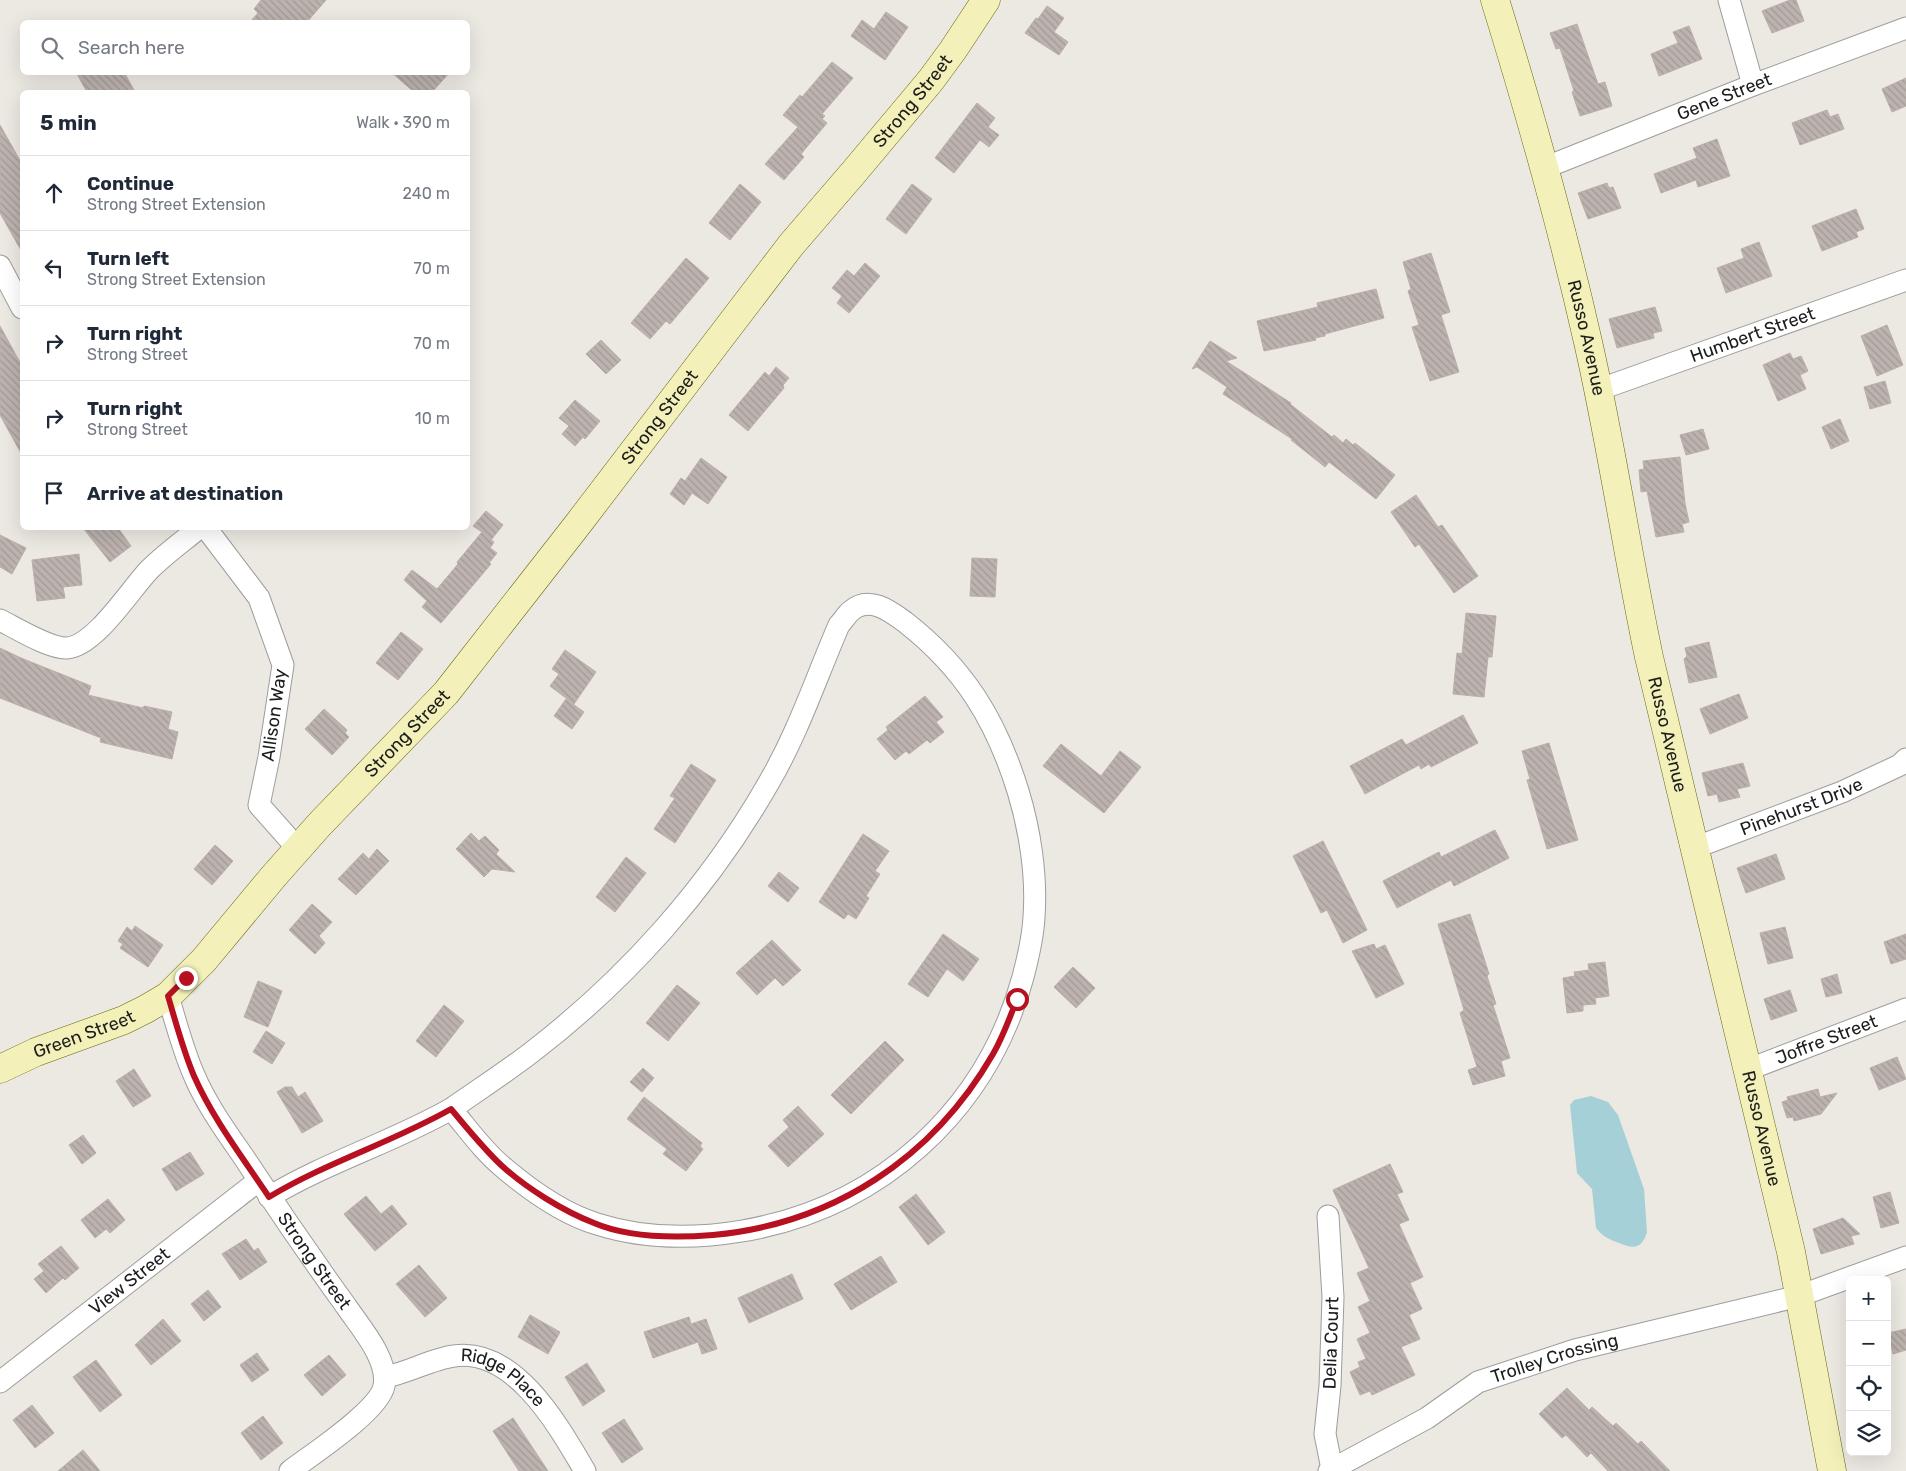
<!DOCTYPE html>
<meta charset="utf-8">
<style>
:root{--surface:#fff;--page:#f2f2f3;--text:#1f2937;--muted:#747a83;--line:#e0e1e3}
body{margin:0;font-family:Rubik,sans-serif;background:var(--page);color:var(--text)}
.controls{position:absolute;right:15px;bottom:15px;display:grid;overflow:hidden;border-radius:8px;box-shadow:0 5px 20px #0002}
.controls button{width:45px;height:45px;display:grid;place-items:center;padding:0;border:0;border-bottom:1px solid var(--line);background:var(--surface);color:var(--text);font:25px sans-serif}
.stop{position:absolute;width:15px;height:15px;margin:-11px;border:4px solid #b71020;border-radius:50%;background:#fff}
.stop.end{background:#b71020;border-color:#fff;box-shadow:0 1px 5px #0008}
.list{margin:0;padding:0;list-style:none}
h2{display:flex;justify-content:space-between;align-items:center;height:65px;margin:0;padding:0 20px;font-size:21px}
h2 small{font-size:16px;font-weight:400;color:var(--muted)}
.list li{display:grid;grid-template-columns:32px 1fr auto;gap:15px;align-items:center;box-sizing:border-box;height:75px;padding:0 20px;border-top:1px solid var(--line)}
.list b{display:block;font-size:19px;white-space:nowrap}
.list p{margin:0;font-size:16px;white-space:nowrap;color:var(--muted)}
.list em{font-size:16px;font-style:normal;color:var(--muted)}
.icon{flex:none;width:28px;height:28px;fill:none;stroke:currentColor;stroke-width:2;stroke-linecap:round;stroke-linejoin:round}
.map{position:relative;flex:none;width:1906px;height:1471px;overflow:hidden}
.search{position:absolute;background:var(--surface);box-shadow:0 5px 20px #0002;left:20px;top:20px;width:450px;height:55px;display:flex;align-items:center;gap:12px;box-sizing:border-box;padding:0 18px;border-radius:8px;color:var(--muted);font-size:19px}
.panel{position:absolute;background:var(--surface);box-shadow:0 5px 20px #0002;left:20px;top:90px;width:450px;height:440px;border-radius:8px}
.map>svg:first-child{display:block}
.water{fill:#a6d0d7}
.building{fill:url(#building-back-hatch);stroke:#bdaea6}
.lines{fill:none;stroke-linecap:round;stroke-linejoin:round}
.street-casing{stroke:#9d9d9d;stroke-width:23}
.secondary-casing{stroke:#67680d;stroke-width:29}
.street{stroke:#fff;stroke-width:21}
.secondary{stroke:#f3f1b9;stroke-width:28}
.route{stroke:#b71020;stroke-width:6}
.labels{text-anchor:middle;dominant-baseline:central;stroke-width:4.5;stroke-linejoin:round;paint-order:stroke}
.street-label{font-size:18px;fill:#1c1c1c;stroke:#fff}
</style>
<div class="map">
<svg width="1906" height="1471" viewBox="0 0 1906 1471">
<defs>
<pattern id="building-back-hatch" width="6" height="6" patternUnits="userSpaceOnUse" patternTransform="scale(1.25)"><rect width="6" height="6" fill="#bcb3af"/><path d="M-1 5l2 2M0 0l6 6M5-1l2 2" fill="none" stroke="#a19996"/></pattern>
</defs>
<rect width="100%" height="100%" fill="#ece8e2"/>
<!-- water -->
<path class="water" d="M 1591,1096 L 1608,1102 L 1618,1115 L 1644,1189 L 1647,1232 C 1642,1249 1634,1249 1619,1243 C 1610,1240 1602,1236 1596,1228 L 1592,1189 L 1577,1173 L 1570,1105 L 1574,1100 Z"/>
<!-- building -->
<path class="building" d="M 261,0 L 326,0 L 307,22 L 250,22 L 258,13 L 254,9 Z
M 1790,0 L 1796,0 L 1804,21 L 1772,33 L 1762,11 Z
M 1047,6 L 1064,18 L 1054,32 L 1068,42 L 1059,55 L 1025,33 L 1036,18 L 1038,19 Z
M 886,12 L 908,27 L 885,60 L 851,36 L 862,20 L 874,29 Z
M 1577,24 L 1598,84 L 1605,82 L 1612,106 L 1580,116 L 1572,92 L 1574,91 L 1560,48 L 1556,49 L 1550,33 Z
M 1689,26 L 1702,59 L 1659,76 L 1651,54 L 1678,43 L 1673,32 Z
M 832,62 L 853,78 L 822,114 L 825,116 L 822,119 L 827,123 L 801,154 L 804,157 L 784,180 L 765,164 L 798,127 L 783,115 L 800,95 L 802,97 Z
M 76,72 L 124,72 L 135,92 L 87,92 Z
M 391,72 L 450,72 L 432,92 L 414,92 Z
M 1906,78 L 1906,106 L 1892,112 L 1882,89 Z
M 977,103 L 995,118 L 988,127 L 999,135 L 989,147 L 980,140 L 954,173 L 935,158 Z
M 1827,110 L 1830,117 L 1838,114 L 1844,129 L 1800,145 L 1792,123 Z
M 0,125 L 22,164 L 22,252 L 0,213 Z
M 1717,139 L 1730,176 L 1698,187 L 1696,180 L 1661,193 L 1654,174 L 1697,158 L 1693,148 Z
M 1607,183 L 1609,188 L 1613,187 L 1621,208 L 1588,219 L 1578,193 Z
M 740,184 L 761,202 L 730,240 L 709,223 Z
M 912,184 L 932,199 L 906,234 L 886,219 Z
M 1856,209 L 1864,229 L 1856,232 L 1858,237 L 1822,251 L 1812,226 Z
M 1759,242 L 1772,276 L 1726,293 L 1717,268 L 1744,258 L 1741,249 Z
M 1431,253 L 1450,312 L 1441,315 L 1459,372 L 1430,381 L 1412,327 L 1419,325 L 1408,291 L 1411,289 L 1403,262 Z
M 686,258 L 709,278 L 670,324 L 666,321 L 650,339 L 631,323 Z
M 865,263 L 880,276 L 849,313 L 837,303 L 842,296 L 832,288 L 847,270 L 854,276 Z
M 1376,289 L 1384,318 L 1325,334 L 1325,336 L 1315,338 L 1316,340 L 1264,351 L 1257,321 L 1318,307 L 1317,303 Z
M 1655,307 L 1662,331 L 1653,333 L 1654,338 L 1617,348 L 1609,319 Z
M 1887,325 L 1903,365 L 1877,376 L 1861,336 Z
M 0,326 L 22,366 L 22,455 L 0,415 Z
M 601,340 L 621,360 L 606,374 L 586,354 Z
M 1210,341 L 1237,358 L 1226,361 L 1291,403 L 1290,404 L 1332,437 L 1334,435 L 1343,443 L 1346,439 L 1353,445 L 1355,443 L 1395,475 L 1376,499 L 1329,462 L 1325,467 L 1291,440 L 1292,439 L 1223,394 L 1227,387 L 1197,367 L 1192,369 Z
M 1790,353 L 1793,359 L 1801,356 L 1808,371 L 1800,375 L 1806,389 L 1778,401 L 1763,365 Z
M 776,367 L 789,378 L 783,385 L 784,388 L 748,431 L 729,415 L 765,372 L 769,376 Z
M 1885,381 L 1891,403 L 1870,409 L 1864,387 Z
M 575,400 L 600,421 L 585,439 L 583,437 L 575,446 L 562,434 L 569,426 L 559,418 Z
M 1840,419 L 1849,441 L 1831,449 L 1822,427 Z
M 1703,429 L 1709,449 L 1686,455 L 1680,435 Z
M 1680,457 L 1685,503 L 1689,522 L 1682,524 L 1684,532 L 1656,537 L 1647,491 L 1641,492 L 1639,470 L 1644,469 L 1643,461 Z
M 701,458 L 727,477 L 708,504 L 692,493 L 684,505 L 670,494 L 681,478 L 685,481 Z
M 1416,495 L 1438,527 L 1442,525 L 1478,576 L 1454,593 L 1419,544 L 1415,547 L 1391,512 Z
M 486,511 L 503,525 L 491,540 L 494,542 L 490,548 L 497,553 L 489,563 L 491,564 L 441,623 L 422,607 L 427,601 L 404,580 L 412,570 L 437,589 L 458,564 L 457,562 L 482,532 L 473,526 Z
M 83,528 L 118,528 L 131,546 L 110,562 Z
M 0,535 L 26,548 L 12,574 L 0,567 Z
M 79,554 L 82,585 L 63,587 L 65,598 L 37,601 L 32,560 Z
M 972,558 L 997,559 L 995,597 L 970,596 Z
M 1466,613 L 1496,616 L 1492,657 L 1488,657 L 1484,697 L 1453,694 L 1457,653 L 1462,654 Z
M 401,632 L 423,649 L 398,680 L 376,663 Z
M 1709,642 L 1717,677 L 1689,683 L 1684,659 L 1687,656 L 1685,648 Z
M 0,648 L 21,658 L 91,686 L 88,695 L 143,708 L 144,706 L 172,712 L 168,729 L 178,732 L 172,759 L 100,742 L 101,738 L 0,698 Z
M 565,650 L 596,672 L 574,704 L 550,686 L 559,674 L 552,669 Z
M 1739,694 L 1748,718 L 1710,734 L 1700,709 Z
M 925,696 L 943,717 L 936,722 L 944,732 L 930,743 L 927,740 L 909,754 L 906,751 L 895,760 L 877,739 L 888,730 L 886,727 Z
M 566,699 L 584,712 L 572,729 L 554,716 Z
M 324,709 L 347,730 L 345,733 L 349,737 L 332,755 L 305,729 Z
M 1463,715 L 1478,743 L 1431,767 L 1429,764 L 1421,769 L 1419,765 L 1365,794 L 1350,766 L 1402,739 L 1406,745 Z
M 1549,743 L 1578,840 L 1547,849 L 1527,780 L 1530,779 L 1522,751 Z
M 1061,744 L 1101,776 L 1120,751 L 1141,767 L 1104,813 L 1043,766 Z
M 1743,763 L 1750,786 L 1737,789 L 1740,797 L 1719,802 L 1717,794 L 1708,796 L 1702,773 Z
M 691,764 L 716,780 L 675,843 L 654,829 L 675,798 L 670,796 Z
M 1495,830 L 1509,858 L 1454,886 L 1451,880 L 1397,908 L 1383,881 L 1439,852 L 1441,857 Z
M 471,833 L 479,841 L 485,836 L 499,850 L 496,854 L 515,872 L 492,869 L 484,877 L 456,849 Z
M 863,834 L 889,851 L 875,871 L 880,874 L 866,896 L 869,898 L 856,919 L 848,914 L 844,919 L 819,902 Z
M 1323,841 L 1367,930 L 1343,943 L 1327,910 L 1321,913 L 1293,856 Z
M 215,845 L 233,861 L 212,885 L 194,869 Z
M 377,849 L 389,861 L 356,895 L 338,879 L 363,853 L 369,859 Z
M 1776,854 L 1785,879 L 1746,893 L 1737,868 Z
M 626,857 L 646,873 L 615,912 L 596,897 Z
M 779,872 L 799,888 L 788,902 L 768,886 Z
M 312,904 L 332,922 L 319,936 L 325,943 L 315,954 L 289,930 Z
M 1470,914 L 1489,974 L 1487,976 L 1496,1004 L 1493,1005 L 1510,1058 L 1501,1061 L 1505,1076 L 1473,1085 L 1468,1070 L 1477,1067 L 1460,1013 L 1464,1010 L 1438,924 Z
M 135,926 L 163,945 L 148,967 L 120,948 L 123,944 L 118,941 L 127,927 L 132,931 Z
M 1785,927 L 1793,958 L 1768,964 L 1760,933 Z
M 943,934 L 979,959 L 963,981 L 947,969 L 928,997 L 908,984 Z
M 1906,934 L 1906,959 L 1891,964 L 1884,942 Z
M 772,940 L 801,970 L 783,986 L 775,978 L 757,995 L 736,973 Z
M 1374,944 L 1376,949 L 1385,945 L 1404,984 L 1376,998 L 1352,951 Z
M 1605,962 L 1609,996 L 1595,998 L 1596,1004 L 1583,1005 L 1583,1011 L 1567,1013 L 1563,978 L 1575,976 L 1574,972 L 1589,970 L 1588,964 Z
M 1073,967 L 1095,988 L 1076,1008 L 1054,987 Z
M 1837,974 L 1842,993 L 1826,997 L 1821,979 Z
M 258,981 L 282,991 L 268,1027 L 244,1017 Z
M 677,985 L 700,1003 L 668,1041 L 646,1023 Z
M 1790,990 L 1797,1011 L 1771,1020 L 1764,999 Z
M 444,1005 L 464,1021 L 436,1057 L 416,1041 Z
M 266,1031 L 285,1043 L 272,1064 L 253,1052 Z
M 885,1041 L 904,1060 L 851,1114 L 831,1095 Z
M 1897,1057 L 1906,1079 L 1879,1090 L 1870,1068 Z
M 643,1068 L 654,1078 L 642,1092 L 630,1082 Z
M 134,1069 L 151,1096 L 133,1107 L 116,1081 Z
M 285,1087 L 292,1087 L 298,1097 L 305,1092 L 323,1121 L 302,1133 L 277,1092 Z
M 1818,1089 L 1820,1097 L 1837,1093 L 1821,1114 L 1794,1121 L 1793,1117 L 1787,1118 L 1782,1102 L 1788,1100 L 1787,1097 Z
M 644,1097 L 702,1143 L 700,1146 L 703,1149 L 686,1171 L 663,1154 L 667,1149 L 627,1119 Z
M 798,1106 L 824,1134 L 788,1167 L 768,1146 L 789,1127 L 783,1120 Z
M 83,1135 L 96,1153 L 82,1164 L 69,1145 Z
M 190,1152 L 204,1174 L 176,1191 L 162,1169 Z
M 1390,1164 L 1403,1192 L 1397,1194 L 1409,1220 L 1399,1224 L 1423,1277 L 1410,1283 L 1422,1309 L 1409,1315 L 1420,1339 L 1401,1347 L 1415,1375 L 1372,1395 L 1370,1391 L 1360,1395 L 1350,1372 L 1360,1367 L 1358,1362 L 1366,1359 L 1357,1339 L 1370,1333 L 1358,1307 L 1370,1301 L 1357,1273 L 1369,1268 L 1333,1190 Z
M 1890,1192 L 1899,1223 L 1881,1228 L 1873,1197 Z
M 916,1194 L 945,1232 L 928,1245 L 899,1207 Z
M 366,1196 L 381,1214 L 392,1205 L 407,1224 L 375,1251 L 344,1214 Z
M 108,1199 L 125,1220 L 110,1233 L 106,1229 L 95,1238 L 81,1220 Z
M 1843,1218 L 1860,1234 L 1851,1236 L 1854,1244 L 1821,1254 L 1813,1229 Z
M 246,1239 L 254,1251 L 258,1248 L 267,1262 L 240,1280 L 222,1254 Z
M 61,1246 L 79,1268 L 65,1280 L 63,1278 L 46,1293 L 34,1279 L 44,1271 L 38,1264 Z
M 881,1256 L 897,1282 L 851,1310 L 834,1284 Z
M 419,1265 L 447,1298 L 425,1317 L 396,1284 Z
M 792,1274 L 803,1299 L 749,1323 L 738,1298 Z
M 208,1290 L 221,1307 L 204,1321 L 191,1304 Z
M 530,1315 L 560,1332 L 548,1354 L 518,1337 Z
M 689,1317 L 691,1324 L 706,1319 L 717,1349 L 702,1354 L 698,1342 L 653,1358 L 644,1332 Z
M 163,1319 L 181,1341 L 151,1365 L 135,1345 Z
M 1906,1329 L 1906,1350 L 1893,1354 L 1888,1333 Z
M 257,1353 L 269,1370 L 252,1382 L 240,1365 Z
M 329,1355 L 346,1375 L 322,1396 L 304,1375 Z
M 96,1360 L 122,1395 L 100,1412 L 73,1377 Z
M 587,1363 L 605,1391 L 583,1406 L 565,1377 Z
M 1567,1388 L 1589,1410 L 1592,1407 L 1613,1426 L 1616,1423 L 1638,1444 L 1641,1441 L 1670,1471 L 1608,1471 L 1591,1453 L 1587,1457 L 1566,1435 L 1562,1438 L 1539,1414 Z
M 32,1405 L 54,1433 L 35,1448 L 13,1420 Z
M 263,1416 L 283,1443 L 261,1460 L 241,1433 Z
M 513,1418 L 548,1471 L 519,1471 L 493,1431 Z
M 624,1419 L 643,1449 L 622,1463 L 602,1433 Z
M 83,1450 L 100,1471 L 58,1471 Z"/>
<g class="lines">
<!-- street casing -->
<g class="street-casing">
<g id="street">
<path d="M 1729,0 L 1753,85"/>
<path id="s1" d="M 1544,168 L 1753,85 L 1906,28"/>
<path d="M 0,266 L 22,308"/>
<path id="s2" d="M 1598,390 L 1906,280"/>
<path d="M 206,528 L 259,598 L 283,665 L 269,757 L 259,805 L 298,849"/>
<path d="M 0,620 C 16,628 50,649 67,648 C 95,646 130,590 149,570 C 164,555 182,542 199,528"/>
<path id="s3" d="M 1694,848 L 1842,792 L 1900,765 L 1906,759"/>
<path id="s4" d="M 168,996 C 176,1023 183,1050 194,1075 C 207,1106 228,1134 247,1162 C 279,1211 312,1259 346,1306 C 360,1327 389,1359 384,1386 C 379,1411 311,1455 290,1471"/>
<path id="s5" d="M 1747,1070 L 1906,1009"/>
<path d="M 269,1197 C 327,1162 393,1142 451,1109 C 468,1129 483,1151 504,1168 C 530,1190 564,1214 597,1224 C 644,1239 694,1239 742,1231 C 879,1208 986,1112 1023,977 C 1028,958 1033,937 1034,917 C 1037,876 1030,830 1018,791 C 996,720 964,668 905,622 C 890,611 869,595 851,611 C 847,614 843,621 839,625 C 816,678 798,733 768,784 C 709,887 627,979 532,1052 C 506,1072 478,1090 451,1109"/>
<path d="M 1328,1216 L 1333,1297 L 1330,1386 L 1325,1434 L 1332,1469"/>
<path id="s6" d="M 385,1377 C 408,1373 431,1359 454,1356 C 515,1347 559,1427 585,1471"/>
<path id="s7" d="M 0,1382 L 258,1181"/>
<path id="s8" d="M 1329,1471 L 1427,1418 L 1478,1382 L 1575,1350 L 1799,1296 L 1906,1257"/>
</g>
</g>
<!-- secondary casing -->
<g class="secondary-casing">
<g id="secondary">
<path id="s9" d="M 1495,0 C 1530,113 1562,227 1588,342 C 1612,447 1627,553 1649,657 L 1791,1252 L 1832,1471"/>
<path id="s10" d="M 0,1069 L 36,1052 L 124,1020 L 146,1009 L 168,996 L 204,960 L 273,877 L 319,825 L 446,693 L 578,524 L 791,245 L 854,172 L 931,80 L 953,50 L 986,0"/>
</g>
</g>
<!-- street -->
<use href="#street" class="street"/>
<!-- secondary -->
<use href="#secondary" class="secondary"/>
</g>
<g class="lines">
<!-- route -->
<path class="route" d="M 186,978 L 168,996 C 176,1023 183,1050 194,1076 C 213,1119 243,1158 269,1197 C 327,1162 393,1142 451,1109 C 467,1128 483,1148 501,1165 C 526,1188 563,1211 594,1223 C 629,1238 675,1238 713,1235 C 833,1224 933,1158 993,1054 C 1003,1037 1010,1017 1017,999"/>
</g>
<g class="labels">
<!-- street labels -->
<g class="street-label">
<text stroke="none"><textPath href="#s1" startOffset="194">Gene Street</textPath></text>
<text stroke="none"><textPath href="#s10" startOffset="1349">Strong Street</textPath></text>
<text stroke="none"><textPath href="#s2" startOffset="164">Humbert Street</textPath></text>
<text stroke="none"><textPath href="#s9" startOffset="350">Russo Avenue</textPath></text>
<text stroke="none"><textPath href="#s10" startOffset="944">Strong Street</textPath></text>
<text transform="translate(274 715) rotate(-82)">Allison Way</text>
<text stroke="none"><textPath href="#s10" startOffset="539">Strong Street</textPath></text>
<text stroke="none"><textPath href="#s9" startOffset="755">Russo Avenue</textPath></text>
<text stroke="none"><textPath href="#s3" startOffset="115">Pinehurst Drive</textPath></text>
<text stroke="none"><textPath href="#s10" startOffset="91">Green Street</textPath></text>
<text stroke="none"><textPath href="#s5" startOffset="85">Joffre Street</textPath></text>
<text stroke="none"><textPath href="#s9" startOffset="1160">Russo Avenue</textPath></text>
<text stroke="none"><textPath href="#s4" startOffset="305">Strong Street</textPath></text>
<text stroke="none"><textPath href="#s7" startOffset="164">View Street</textPath></text>
<text transform="translate(1331 1343) rotate(-88)">Delia Court</text>
<text stroke="none"><textPath href="#s8" startOffset="254">Trolley Crossing</textPath></text>
<text stroke="none"><textPath href="#s6" startOffset="128">Ridge Place</textPath></text>
</g>
</g>
</svg>
<div class="controls">
<button>+</button>
<button>−</button>
<button><svg class="icon" aria-label="locate" viewBox="0 0 24 24"><circle cx="12" cy="12" r="6"/><path d="M12 2v4M12 18v4M2 12h4M18 12h4"/></svg></button>
<button><svg class="icon" aria-label="layers" viewBox="0 0 24 24"><path d="M12 4l9 5-9 5-9-5zM3 14l9 5 9-5"/></svg></button>
</div>
<div class="stop" style="left:1017px;top:999px"></div>
<div class="stop end" style="left:186px;top:978px"></div>
<div class="search"><svg class="icon" aria-label="search" viewBox="0 0 24 24"><circle cx="10" cy="10" r="6"/><path d="M15 15l6 6"/></svg>Search here</div>
<section class="panel">
<h2>5 min<small>Walk · 390 m</small></h2>
<ul class="list">
<li><svg class="icon" aria-label="ahead" viewBox="0 0 24 24"><path d="M12 20V5M6 11l6-6 6 6"/></svg><div><b>Continue</b><p>Strong Street Extension</p></div><em>240 m</em></li>
<li><svg class="icon" aria-label="left" viewBox="0 0 24 24"><path d="M17 20v-9H6M10 6l-5 5 5 5"/></svg><div><b>Turn left</b><p>Strong Street Extension</p></div><em>70 m</em></li>
<li><svg class="icon" aria-label="right" viewBox="0 0 24 24"><path d="M7 20v-9h11M14 6l5 5-5 5"/></svg><div><b>Turn right</b><p>Strong Street</p></div><em>70 m</em></li>
<li><svg class="icon" aria-label="right" viewBox="0 0 24 24"><path d="M7 20v-9h11M14 6l5 5-5 5"/></svg><div><b>Turn right</b><p>Strong Street</p></div><em>10 m</em></li>
<li><svg class="icon" aria-label="arrive" viewBox="0 0 24 24"><path d="M6 21V4h12l-3 4 3 4H6"/></svg><div><b>Arrive at destination</b></div></li>
</ul>
</section>
</div>
